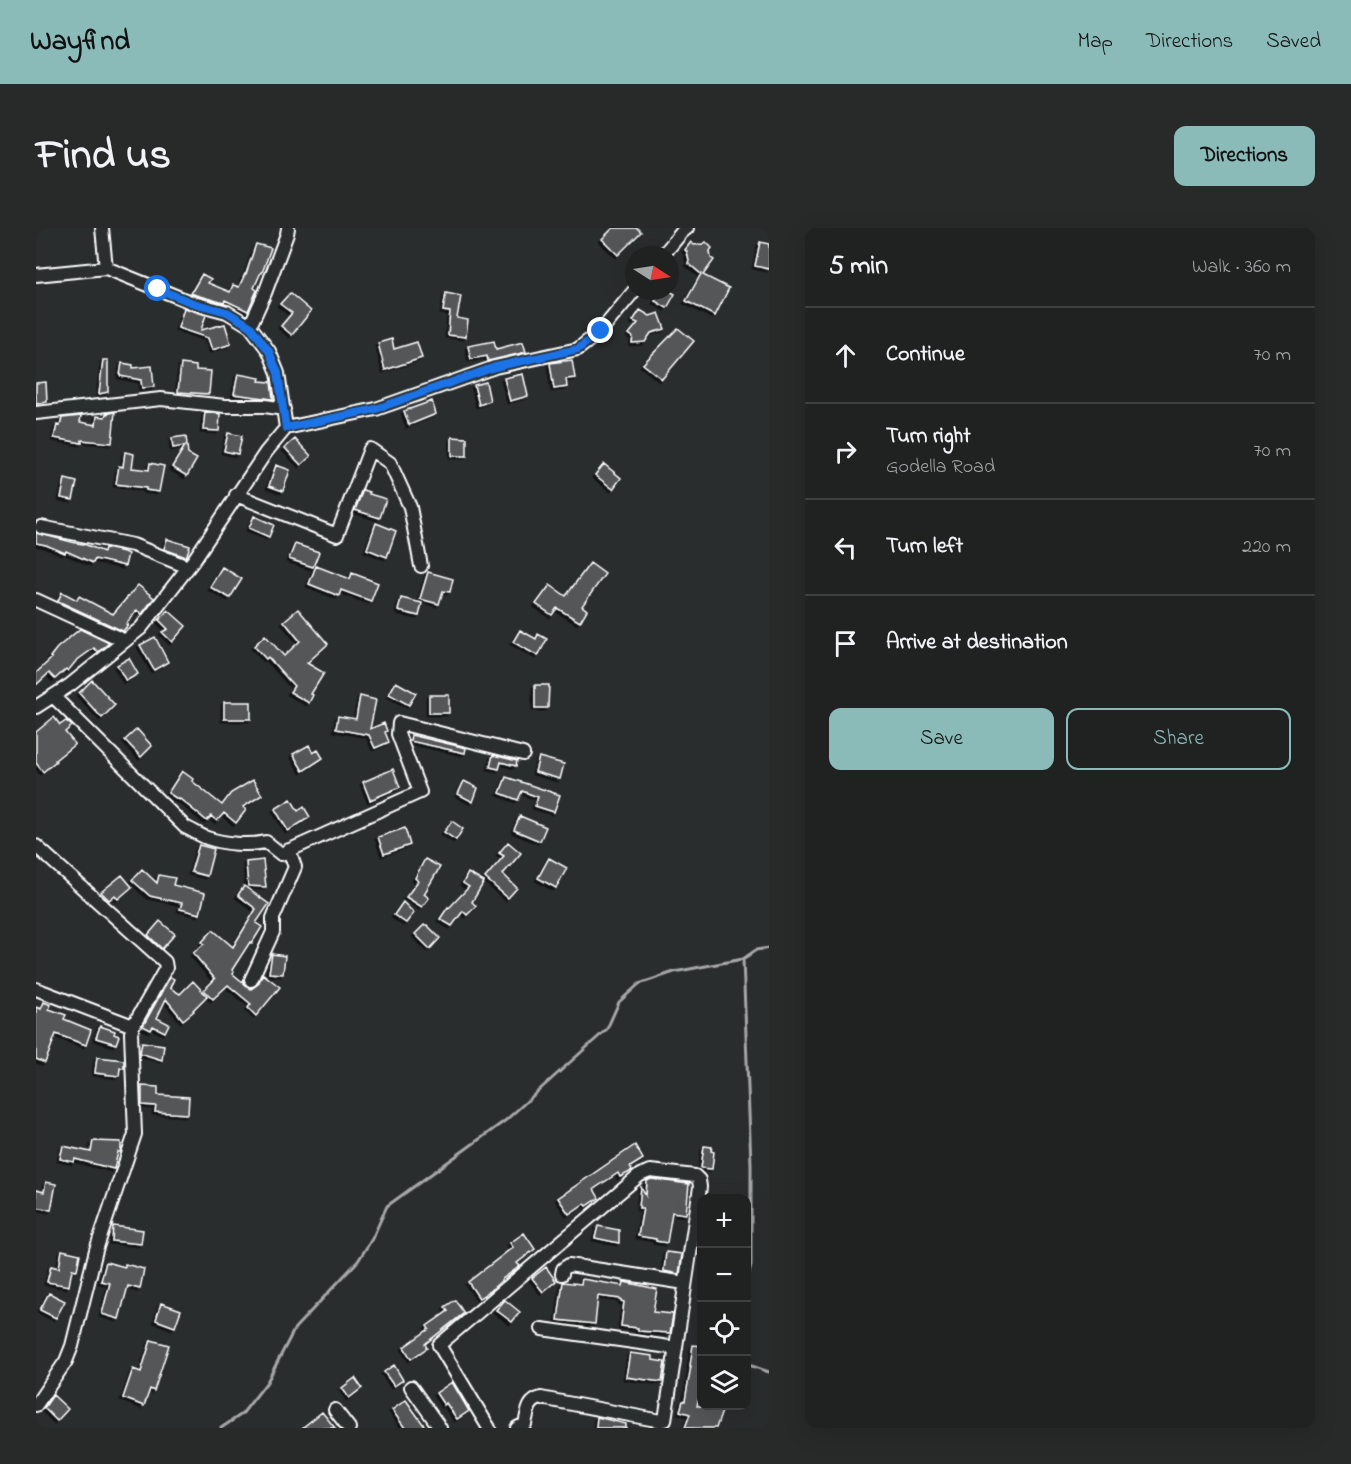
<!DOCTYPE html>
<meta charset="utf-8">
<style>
:root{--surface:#202222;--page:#282a2a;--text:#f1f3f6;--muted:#a2a4a5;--line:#3d3f40;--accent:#8bbbb9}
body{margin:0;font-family:"Indie Flower",sans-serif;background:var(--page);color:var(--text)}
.controls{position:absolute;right:18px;bottom:18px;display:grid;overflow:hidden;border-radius:12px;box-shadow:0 6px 24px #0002}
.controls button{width:54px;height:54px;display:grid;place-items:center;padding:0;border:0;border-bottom:2px solid var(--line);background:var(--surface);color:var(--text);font:30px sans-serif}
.compass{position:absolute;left:589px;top:18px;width:54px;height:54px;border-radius:50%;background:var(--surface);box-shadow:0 6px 24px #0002;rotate:102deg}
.stop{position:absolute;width:18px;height:18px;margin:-14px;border:4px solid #1a73e8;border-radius:50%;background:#fff}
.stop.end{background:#1a73e8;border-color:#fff;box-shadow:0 2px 6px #0008}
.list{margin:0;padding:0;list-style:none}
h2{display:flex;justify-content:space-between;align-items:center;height:78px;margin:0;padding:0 24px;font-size:26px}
h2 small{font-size:20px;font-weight:400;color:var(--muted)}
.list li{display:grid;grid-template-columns:39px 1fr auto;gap:18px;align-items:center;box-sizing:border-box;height:96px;padding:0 24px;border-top:2px solid var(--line)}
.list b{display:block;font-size:22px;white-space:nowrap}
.list p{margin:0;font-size:20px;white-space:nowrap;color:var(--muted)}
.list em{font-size:20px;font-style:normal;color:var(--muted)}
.actions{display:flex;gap:12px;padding:18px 24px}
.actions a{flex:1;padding:14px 0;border:2px solid var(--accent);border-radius:12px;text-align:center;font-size:21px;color:var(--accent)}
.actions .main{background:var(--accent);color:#111}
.icon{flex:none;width:33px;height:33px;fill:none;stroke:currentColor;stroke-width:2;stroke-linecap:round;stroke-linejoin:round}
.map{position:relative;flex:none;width:733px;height:1200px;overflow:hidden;border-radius:12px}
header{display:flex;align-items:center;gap:36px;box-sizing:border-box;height:84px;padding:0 30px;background:var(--accent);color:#111}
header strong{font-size:28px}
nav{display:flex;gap:33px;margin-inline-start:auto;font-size:21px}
.intro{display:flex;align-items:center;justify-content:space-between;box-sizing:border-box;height:144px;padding:0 36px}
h1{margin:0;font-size:42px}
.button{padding:15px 27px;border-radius:12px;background:var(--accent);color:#111;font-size:21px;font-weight:700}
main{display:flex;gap:36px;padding:0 36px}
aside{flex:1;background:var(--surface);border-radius:12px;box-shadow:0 6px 24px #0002}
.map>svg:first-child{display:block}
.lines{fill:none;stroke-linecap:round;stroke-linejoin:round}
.stream{stroke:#a6a7a7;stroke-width:3}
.building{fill:#555758;stroke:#fff;stroke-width:1.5;filter:url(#shadow)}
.street-casing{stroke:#fff;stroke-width:16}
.street{stroke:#2a2d2e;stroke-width:12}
.route{stroke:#1a73e8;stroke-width:8}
</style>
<header>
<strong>Wayfind</strong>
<nav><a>Map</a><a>Directions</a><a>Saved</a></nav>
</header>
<div class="intro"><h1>Find us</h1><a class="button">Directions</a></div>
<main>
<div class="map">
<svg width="733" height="1200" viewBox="0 0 733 1200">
<defs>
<filter id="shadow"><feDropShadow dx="-2.5" dy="2.5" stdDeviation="0" flood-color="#0009"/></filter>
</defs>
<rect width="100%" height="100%" fill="#2a2d2e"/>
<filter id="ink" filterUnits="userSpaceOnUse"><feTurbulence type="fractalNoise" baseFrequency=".0167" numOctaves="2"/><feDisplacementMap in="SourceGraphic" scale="12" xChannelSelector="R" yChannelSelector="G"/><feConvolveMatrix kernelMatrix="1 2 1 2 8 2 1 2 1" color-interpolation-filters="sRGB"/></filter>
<g filter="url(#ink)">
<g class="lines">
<!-- stream -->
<path class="stream" d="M 707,731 L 715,936 L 715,1038 L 710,1056
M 710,1136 L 733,1144
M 185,1200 L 206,1186 L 231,1154 L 259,1100 L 322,1033 L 336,1011 L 351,978 L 470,892 L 571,801 L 583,774 L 603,756 L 638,744 L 707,731 L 720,722 L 733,720"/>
</g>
<!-- building -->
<path class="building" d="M 577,0 L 601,0 L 605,4 L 582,27 L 566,11 Z
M 655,14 L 658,17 L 667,16 L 670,14 L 676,20 L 674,23 L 675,30 L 678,32 L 667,47 L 693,60 L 679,88 L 650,73 L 665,46 L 652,35 L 653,33 L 651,24 L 649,22 Z
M 724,14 L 733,16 L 733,41 L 719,38 Z
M 220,16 L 235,20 L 226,45 L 225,44 L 218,60 L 221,62 L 212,83 L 189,72 L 188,75 L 160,67 L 155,65 L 166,46 L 175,51 L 172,55 L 194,64 L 197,57 L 203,59 L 209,46 L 210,46 Z
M 624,63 L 634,63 L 639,66 L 631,80 L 619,73 Z
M 254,65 L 275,83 L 256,107 L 245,98 L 256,85 L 244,76 Z
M 410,65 L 425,68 L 421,90 L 432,92 L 430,109 L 412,107 L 414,84 L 407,83 Z
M 148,80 L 170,87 L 165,102 L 189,96 L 195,116 L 176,122 L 172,110 L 142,100 Z
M 604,82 L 614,88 L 623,85 L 629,101 L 615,105 L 609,114 L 596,115 L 597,109 L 593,106 L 602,95 L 597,93 Z
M 642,100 L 658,113 L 626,151 L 607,136 Z
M 356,111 L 358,121 L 381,114 L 386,130 L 349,142 L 342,115 Z
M 458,113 L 460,121 L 487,114 L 490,124 L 452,133 L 451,128 L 435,131 L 432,118 Z
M 67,132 L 72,132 L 72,164 L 63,166 Z
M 536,132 L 539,150 L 530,151 L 531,159 L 518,161 L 514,135 Z
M 86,135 L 97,137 L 97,140 L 116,138 L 118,159 L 106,160 L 105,152 L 84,148 Z
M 145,136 L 160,138 L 160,142 L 175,143 L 173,166 L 142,164 Z
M 202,146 L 224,150 L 223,153 L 235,154 L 237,171 L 198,166 Z
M 487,146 L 492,168 L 474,173 L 468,150 Z
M 10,154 L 11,174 L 0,176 L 0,155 Z
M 450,154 L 454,173 L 443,177 L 438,157 Z
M 396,173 L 400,186 L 373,197 L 368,183 Z
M 79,184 L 76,215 L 46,212 L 46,215 L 18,210 L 21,197 L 24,198 L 26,190 L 45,188 L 44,194 L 60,197 L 61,188 L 69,189 L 70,186 Z
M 169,184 L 184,186 L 183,203 L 167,202 Z
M 192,205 L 206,208 L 202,226 L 188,223 Z
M 150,208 L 152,226 L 161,231 L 151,248 L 136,239 L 149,218 L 137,220 L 136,210 Z
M 416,209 L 431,210 L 431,228 L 416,228 Z
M 259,211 L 275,228 L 265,237 L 249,220 Z
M 89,224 L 98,226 L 96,240 L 113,242 L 114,235 L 128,238 L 123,264 L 110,262 L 110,260 L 80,256 L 83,238 L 87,239 Z
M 568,236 L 585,250 L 577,261 L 559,247 Z
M 240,237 L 254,242 L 247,263 L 233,258 Z
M 29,251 L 41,254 L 37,272 L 25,270 Z
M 327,262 L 333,264 L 333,266 L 350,271 L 344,290 L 319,282 Z
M 218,288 L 238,297 L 233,309 L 213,300 Z
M 340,295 L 360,303 L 351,329 L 331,321 Z
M 0,305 L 40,315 L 48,316 L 68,324 L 69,320 L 88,324 L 92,326 L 89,338 L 59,331 L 57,335 L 30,323 L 29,325 L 10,317 L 0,315 Z
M 131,311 L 154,318 L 150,329 L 128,321 Z
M 259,316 L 283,324 L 277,339 L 253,331 Z
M 554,335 L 569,346 L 546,378 L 551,382 L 544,394 L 521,380 L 516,387 L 500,376 L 514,357 L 530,368 Z
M 280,338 L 314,351 L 316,345 L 342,355 L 335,373 L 305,362 L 303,368 L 273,356 Z
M 186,339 L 206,351 L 194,370 L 174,359 Z
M 392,344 L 417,351 L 414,364 L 407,363 L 403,376 L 384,371 Z
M 102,357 L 118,370 L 106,386 L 101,382 L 90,396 L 92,397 L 87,403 L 22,373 L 26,364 L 41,372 L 43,368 L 77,386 Z
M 365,370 L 386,375 L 383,388 L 362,383 Z
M 262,381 L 292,416 L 271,435 L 288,445 L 275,466 L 277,467 L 273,475 L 254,464 L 258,458 L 232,429 L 230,431 L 218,418 L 229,407 L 248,428 L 264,413 L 248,393 Z
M 132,382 L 150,398 L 136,414 L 126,404 L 132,401 L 123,392 Z
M 44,401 L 73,415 L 62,424 L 58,420 L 40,433 L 32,443 L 30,441 L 19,451 L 13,445 L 0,457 L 0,445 L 16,430 L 14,429 L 21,420 Z
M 484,402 L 500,411 L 502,406 L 511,411 L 502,428 L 477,414 Z
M 119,409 L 132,434 L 118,442 L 104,417 Z
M 93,430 L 102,446 L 90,453 L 81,437 Z
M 56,452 L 79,477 L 66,490 L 43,465 Z
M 360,454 L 380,465 L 373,477 L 353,466 Z
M 499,457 L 513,457 L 512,480 L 499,480 Z
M 393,467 L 413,467 L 413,485 L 393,485 Z
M 324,468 L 340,472 L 334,501 L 348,495 L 351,503 L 349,504 L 353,514 L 339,520 L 333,507 L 300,501 L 302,488 L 320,491 Z
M 188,474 L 215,474 L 215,491 L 188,491 Z
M 18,489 L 24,497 L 30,493 L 36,498 L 29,504 L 39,516 L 19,532 L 20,533 L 7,544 L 0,535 L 0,504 Z
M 101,501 L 116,518 L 105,529 L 89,512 Z
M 375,507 L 430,520 L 429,525 L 374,513 Z
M 273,517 L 277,525 L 282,522 L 287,530 L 267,543 L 257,526 Z
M 457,527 L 481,533 L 480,538 L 465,534 L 463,541 L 454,539 Z
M 503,529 L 528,536 L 524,551 L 499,544 Z
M 357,541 L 364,559 L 334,572 L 327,554 Z
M 146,543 L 157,551 L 156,553 L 186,577 L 195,565 L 217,552 L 226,567 L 207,579 L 210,582 L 200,595 L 188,585 L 181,593 L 175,588 L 171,593 L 144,571 L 143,572 L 132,565 Z
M 470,549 L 524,567 L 518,584 L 499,578 L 502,569 L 486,563 L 482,572 L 464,565 Z
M 428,553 L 442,560 L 437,574 L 422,566 Z
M 255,571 L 262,583 L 268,579 L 274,589 L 252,603 L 239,581 Z
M 484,588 L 510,599 L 504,613 L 478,602 Z
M 416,593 L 427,601 L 420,612 L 408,604 Z
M 369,600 L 374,617 L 348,626 L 342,609 Z
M 472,614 L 485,625 L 467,646 L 481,660 L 472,670 L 449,650 L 468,628 L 463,625 Z
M 163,617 L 178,621 L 171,648 L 155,644 Z
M 513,630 L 531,640 L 520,660 L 502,650 Z
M 389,631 L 404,639 L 388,666 L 393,670 L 386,679 L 370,669 L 382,653 L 379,650 Z
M 227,632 L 230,659 L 212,658 L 210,634 Z
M 106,641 L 121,655 L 123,647 L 139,650 L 137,657 L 169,665 L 164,686 L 144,681 L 146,675 L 114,668 L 96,652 Z
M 432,645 L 448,654 L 436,674 L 440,678 L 431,687 L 427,683 L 416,698 L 404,691 L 412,679 L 413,680 L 433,659 L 427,655 Z
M 86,647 L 96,659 L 82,671 L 79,667 L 73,672 L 65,664 Z
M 208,658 L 233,676 L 220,695 L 226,699 L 216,715 L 214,714 L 196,742 L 198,744 L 197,746 L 215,761 L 222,756 L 227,746 L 244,759 L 220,788 L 212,780 L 215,776 L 192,757 L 177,771 L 168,762 L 179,751 L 157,725 L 168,716 L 166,714 L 177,702 L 197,719 L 220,681 L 202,667 Z
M 367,674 L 378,685 L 370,695 L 358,687 Z
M 124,693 L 139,706 L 126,721 L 112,707 Z
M 388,697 L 391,697 L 404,710 L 394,721 L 379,706 Z
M 236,726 L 249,728 L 247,746 L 233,745 Z
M 134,749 L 138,751 L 134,760 L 144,766 L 157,753 L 171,768 L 157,782 L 158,783 L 147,792 L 130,771 L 121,790 L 133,796 L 129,804 L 117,798 L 115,802 L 107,798 Z
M 8,774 L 15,777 L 13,781 L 30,787 L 28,791 L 55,802 L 50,817 L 20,806 L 9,835 L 0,831 L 0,779 L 5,781 Z
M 64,798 L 79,803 L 78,806 L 83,808 L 80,816 L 60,810 Z
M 106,814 L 128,817 L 126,832 L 104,825 Z
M 61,829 L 88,832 L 88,840 L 84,840 L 83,848 L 59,845 Z
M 106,858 L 122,859 L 122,867 L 153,869 L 152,886 L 119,884 L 120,878 L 106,877 Z
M 57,913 L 85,914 L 85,921 L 84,924 L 82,924 L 78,941 L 39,931 L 38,934 L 24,931 L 27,918 L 55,924 Z
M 599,917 L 607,931 L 594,939 L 596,943 L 584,949 L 582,945 L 558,961 L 563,970 L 551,978 L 549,975 L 533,986 L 522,970 Z
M 668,918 L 676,919 L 675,923 L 678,924 L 676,941 L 665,940 Z
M 615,951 L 653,956 L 650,986 L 636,984 L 631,1015 L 620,1013 L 620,1011 L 602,1008 L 607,980 L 603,980 L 605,959 L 610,968 L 611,953 Z
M 10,954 L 20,956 L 15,982 L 0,979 L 0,962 L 8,964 Z
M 77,998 L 107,1002 L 105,1016 L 76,1013 Z
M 562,998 L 583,1002 L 583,1015 L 559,1010 Z
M 488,1005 L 499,1021 L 481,1035 L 484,1038 L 465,1052 L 465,1053 L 455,1062 L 443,1070 L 432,1054 L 477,1019 L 474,1015 Z
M 26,1022 L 44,1026 L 41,1042 L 36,1041 L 33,1058 L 11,1054 L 15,1038 L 23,1040 Z
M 630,1024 L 646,1026 L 643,1046 L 628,1043 Z
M 70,1034 L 89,1039 L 89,1036 L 108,1041 L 104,1061 L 92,1058 L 83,1091 L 66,1086 L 74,1055 L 65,1053 Z
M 510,1039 L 520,1053 L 507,1064 L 496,1050 Z
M 546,1051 L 587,1058 L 588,1054 L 621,1061 L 617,1084 L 637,1086 L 634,1105 L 602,1103 L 602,1100 L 585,1098 L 588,1074 L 585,1073 L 585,1071 L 562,1068 L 559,1096 L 522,1092 L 527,1054 L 545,1056 Z
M 13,1065 L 29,1073 L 20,1090 L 4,1082 Z
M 419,1072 L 428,1085 L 389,1116 L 391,1120 L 375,1131 L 368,1119 L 393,1101 L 391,1098 L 412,1083 L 409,1079 Z
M 469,1072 L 484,1084 L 476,1094 L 460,1082 Z
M 125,1075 L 145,1082 L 139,1099 L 120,1092 Z
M 115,1112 L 133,1117 L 118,1163 L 114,1161 L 108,1178 L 87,1170 L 97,1141 L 105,1144 Z
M 657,1117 L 666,1118 L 666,1153 L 661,1178 L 688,1178 L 680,1200 L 649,1200 L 654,1186 L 644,1183 L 647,1173 L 649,1173 L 655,1138 L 654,1138 Z
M 594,1125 L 617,1128 L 617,1132 L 629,1134 L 626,1154 L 590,1149 Z
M 358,1137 L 367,1152 L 358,1158 L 348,1144 Z
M 319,1150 L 326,1160 L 313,1170 L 306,1160 Z
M 416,1154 L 433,1183 L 421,1191 L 410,1175 L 408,1177 L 400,1165 Z
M 17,1167 L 32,1181 L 21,1193 L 8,1180 Z
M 370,1172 L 377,1182 L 390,1200 L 369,1200 L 356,1182 Z
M 286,1184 L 299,1200 L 266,1200 Z
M 561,1189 L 590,1196 L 590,1200 L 560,1200 Z"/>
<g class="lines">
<!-- street casing -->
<g class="street-casing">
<path id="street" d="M 66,0 L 70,40 L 157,75 L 191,84 L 214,98 L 233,123 L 242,145 L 250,200
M 627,27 L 646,4 L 651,0
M 0,47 L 70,40
M 214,98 L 229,65 L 251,6 L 252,0
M 0,185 L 125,171 L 189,178 L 229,178 L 248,181
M 200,267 L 301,307 L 334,221 L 354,235 L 374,279 L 385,338
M 5,299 L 97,317 L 152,339
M 0,372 L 89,413
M 17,468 L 149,599 C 156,602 163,607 171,610 C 189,616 212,618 230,614 L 245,626 L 384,564 L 362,506 L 363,495 L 487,526
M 0,479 L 34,457 L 105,400 L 157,333 L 230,224 L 250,200 L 340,181 L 459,139 L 542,121 L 565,103 L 598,63
M 0,618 L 129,734 L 130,740 L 97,798 L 95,805 L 99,906 L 60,1022 L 36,1118 L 30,1133 L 0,1177
M 215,752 L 237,704 L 237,690 L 259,639 L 253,622
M 0,761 L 97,798
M 526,1046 L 527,1041 L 533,1037 L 649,1055
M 506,1101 L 640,1120
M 375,1159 L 404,1200
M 299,1182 L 313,1200
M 453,1200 L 403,1117 L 604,947 L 614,943 L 659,948 L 663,952 L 664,959 L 629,1192 L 625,1193 L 505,1170 C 492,1173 492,1184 489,1196 L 481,1200"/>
</g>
<!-- street -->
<use href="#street" class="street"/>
</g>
</g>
<g class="lines" filter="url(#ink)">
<!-- route -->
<path class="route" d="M 122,61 L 157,75 L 191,84 L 214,98 L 233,123 L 242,145 L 250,200 L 340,181 L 459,139 L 542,121 L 565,103"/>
</g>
</svg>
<div class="controls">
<button>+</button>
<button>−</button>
<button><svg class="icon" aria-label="locate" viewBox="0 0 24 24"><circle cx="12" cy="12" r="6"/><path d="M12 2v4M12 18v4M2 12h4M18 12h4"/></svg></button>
<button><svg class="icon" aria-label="layers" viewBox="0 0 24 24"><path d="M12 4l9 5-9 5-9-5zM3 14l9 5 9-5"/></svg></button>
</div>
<svg class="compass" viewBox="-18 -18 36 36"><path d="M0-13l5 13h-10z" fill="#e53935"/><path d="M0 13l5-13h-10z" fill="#a2a4a5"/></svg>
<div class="stop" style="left:122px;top:61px"></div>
<div class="stop end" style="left:565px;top:103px"></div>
</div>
<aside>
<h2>5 min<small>Walk · 360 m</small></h2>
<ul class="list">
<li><svg class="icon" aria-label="ahead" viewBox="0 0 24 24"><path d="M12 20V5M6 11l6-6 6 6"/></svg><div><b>Continue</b></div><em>70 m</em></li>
<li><svg class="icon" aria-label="right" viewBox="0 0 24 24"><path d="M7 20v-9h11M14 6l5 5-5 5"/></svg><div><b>Turn right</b><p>Godella Road</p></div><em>70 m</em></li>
<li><svg class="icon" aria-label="left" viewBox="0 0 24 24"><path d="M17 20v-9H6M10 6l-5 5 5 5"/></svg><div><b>Turn left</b></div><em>220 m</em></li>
<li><svg class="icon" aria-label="arrive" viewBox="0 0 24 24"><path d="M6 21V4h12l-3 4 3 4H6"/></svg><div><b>Arrive at destination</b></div></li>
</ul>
<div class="actions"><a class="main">Save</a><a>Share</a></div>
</aside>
</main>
